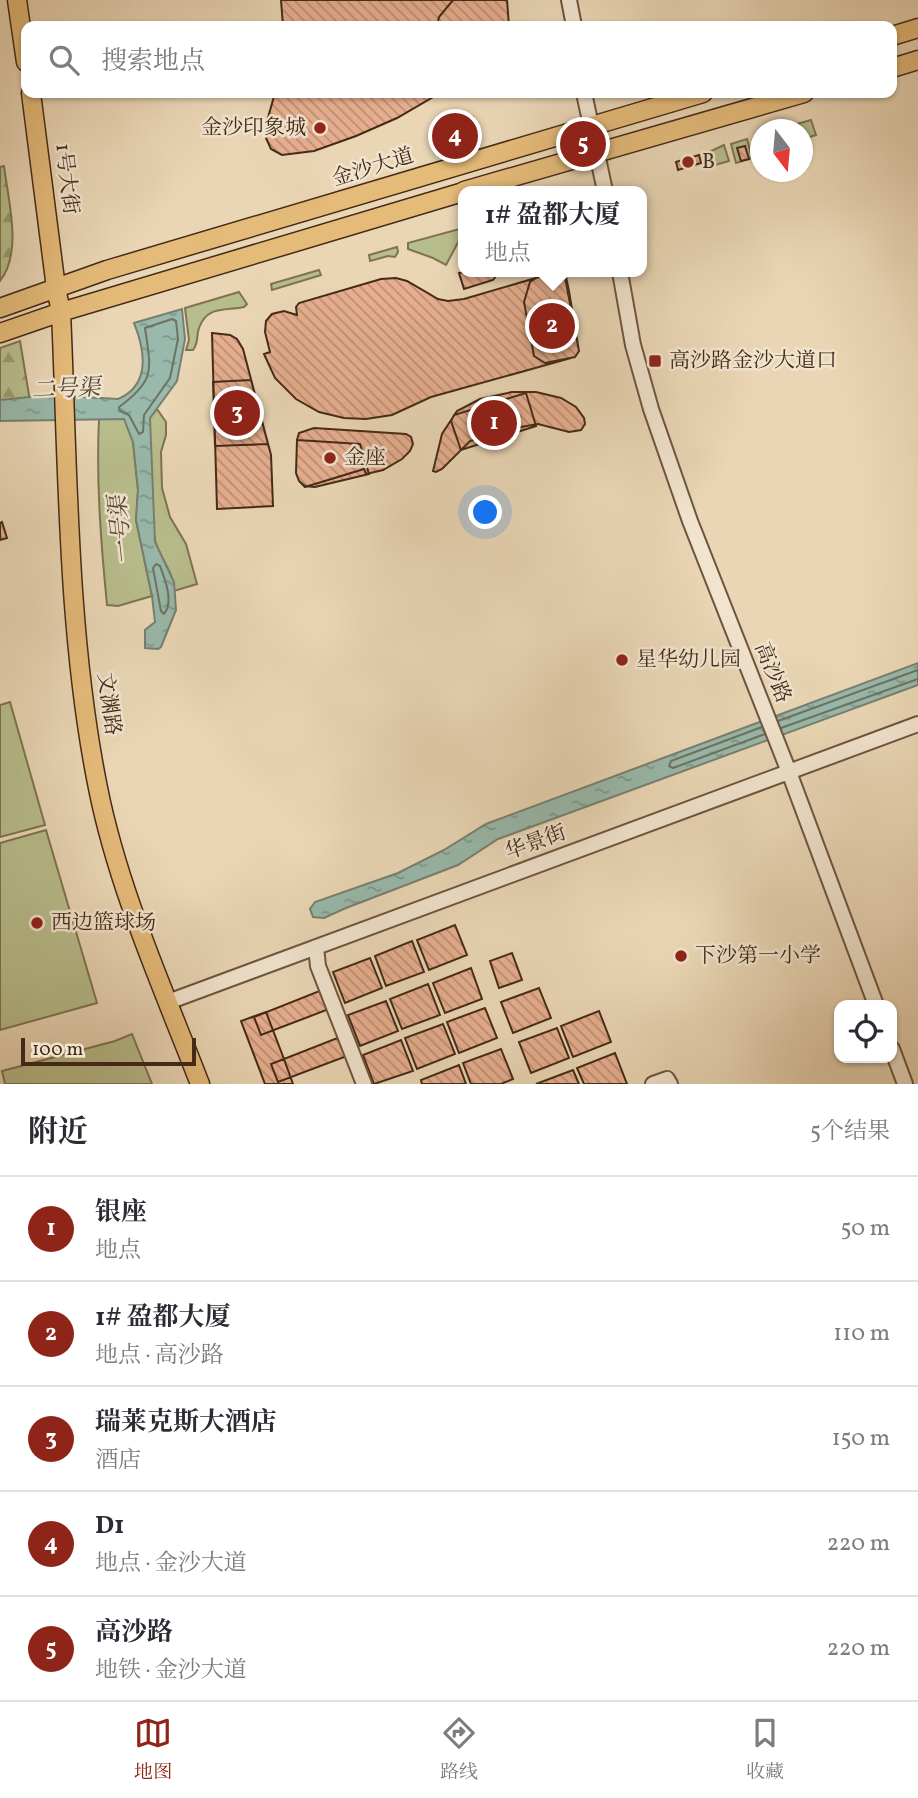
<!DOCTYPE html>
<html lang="zh">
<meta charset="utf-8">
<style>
:root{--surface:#fff;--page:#f2f2f3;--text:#2b2b33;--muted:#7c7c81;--line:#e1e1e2;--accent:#8f2418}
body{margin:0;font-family:Vollkorn,"Noto Serif SC",serif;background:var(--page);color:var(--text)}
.controls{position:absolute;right:21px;bottom:21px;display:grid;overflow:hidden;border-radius:14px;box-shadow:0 2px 5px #0004}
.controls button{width:63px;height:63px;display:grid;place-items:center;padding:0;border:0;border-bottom:2px solid var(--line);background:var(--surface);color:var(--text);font:35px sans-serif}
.compass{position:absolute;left:750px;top:119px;width:63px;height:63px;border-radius:50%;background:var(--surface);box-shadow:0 2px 5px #0004;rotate:164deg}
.scale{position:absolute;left:21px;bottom:18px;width:175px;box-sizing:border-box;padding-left:7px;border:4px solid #452a17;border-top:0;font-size:19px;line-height:24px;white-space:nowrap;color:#452a17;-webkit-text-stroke:5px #f1e4cf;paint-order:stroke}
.you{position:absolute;left:486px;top:513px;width:24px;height:24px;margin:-18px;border:5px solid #fff;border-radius:50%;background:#1a73e8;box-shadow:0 0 0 10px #1a73e833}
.badge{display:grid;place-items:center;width:46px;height:46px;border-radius:50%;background:var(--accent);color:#fff;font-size:23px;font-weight:700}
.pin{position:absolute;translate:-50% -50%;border:4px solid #fff;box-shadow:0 2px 7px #0006}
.popup{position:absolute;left:458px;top:186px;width:189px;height:91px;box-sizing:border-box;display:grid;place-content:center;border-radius:14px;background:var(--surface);filter:drop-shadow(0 2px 5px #0005);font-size:23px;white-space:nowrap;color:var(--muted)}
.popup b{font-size:26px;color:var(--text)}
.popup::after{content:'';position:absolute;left:50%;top:100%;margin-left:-14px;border:14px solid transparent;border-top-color:var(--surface)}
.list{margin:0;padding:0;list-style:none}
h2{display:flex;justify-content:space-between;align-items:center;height:91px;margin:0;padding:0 28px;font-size:30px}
h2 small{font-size:23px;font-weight:400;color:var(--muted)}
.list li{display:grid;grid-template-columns:46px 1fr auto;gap:21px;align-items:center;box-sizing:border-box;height:105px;padding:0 28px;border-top:2px solid var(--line)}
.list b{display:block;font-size:26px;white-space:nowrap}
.list p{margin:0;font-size:23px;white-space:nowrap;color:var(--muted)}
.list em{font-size:23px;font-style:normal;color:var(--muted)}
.icon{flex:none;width:38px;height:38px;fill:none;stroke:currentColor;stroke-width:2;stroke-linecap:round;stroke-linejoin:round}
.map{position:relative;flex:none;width:918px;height:1084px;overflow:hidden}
.search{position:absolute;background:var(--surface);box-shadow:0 2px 5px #0004;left:21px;right:21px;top:21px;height:77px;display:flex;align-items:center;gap:18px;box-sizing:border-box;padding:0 24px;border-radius:14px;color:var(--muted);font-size:26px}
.sheet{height:616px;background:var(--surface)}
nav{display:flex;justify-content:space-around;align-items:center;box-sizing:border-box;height:98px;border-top:2px solid var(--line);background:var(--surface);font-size:19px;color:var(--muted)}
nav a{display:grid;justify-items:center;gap:4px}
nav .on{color:var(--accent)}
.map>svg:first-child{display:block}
.green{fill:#b8bd8c;stroke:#7e7452;stroke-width:2}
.forest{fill:url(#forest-firs);stroke:#7e7452;stroke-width:2}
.water{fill:url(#water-ripples);stroke:#778070;stroke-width:2}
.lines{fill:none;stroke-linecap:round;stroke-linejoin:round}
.shore{stroke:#6e7261;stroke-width:2}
.building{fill:url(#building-back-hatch);stroke:#452a17;stroke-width:2}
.minor-casing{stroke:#6e553e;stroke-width:18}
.major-casing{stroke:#452a17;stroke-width:21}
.minor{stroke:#f1e4cf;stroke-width:14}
.major{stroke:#e5bb7a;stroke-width:18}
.poi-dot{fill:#8f2418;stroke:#f1e4cf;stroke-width:2.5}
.labels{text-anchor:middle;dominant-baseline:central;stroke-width:5;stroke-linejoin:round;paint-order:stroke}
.poi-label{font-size:21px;fill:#452a17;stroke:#f1e4cf;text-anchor:start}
.street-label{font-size:21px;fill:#452a17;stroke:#f1e4cf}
.water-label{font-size:23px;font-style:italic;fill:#564735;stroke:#f1e4cf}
</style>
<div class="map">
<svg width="918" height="1084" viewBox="0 0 918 1084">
<defs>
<pattern id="forest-firs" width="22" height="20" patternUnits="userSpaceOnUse" patternTransform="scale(1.75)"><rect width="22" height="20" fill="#b8bd8c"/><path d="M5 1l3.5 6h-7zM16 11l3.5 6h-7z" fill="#979a71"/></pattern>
<pattern id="water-ripples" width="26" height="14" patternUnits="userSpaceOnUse" patternTransform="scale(1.75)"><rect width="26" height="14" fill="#98b9ab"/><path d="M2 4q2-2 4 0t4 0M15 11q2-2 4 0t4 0" fill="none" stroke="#7e978a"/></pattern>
<pattern id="building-back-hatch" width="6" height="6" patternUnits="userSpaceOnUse" patternTransform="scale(1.75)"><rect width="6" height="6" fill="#e7af90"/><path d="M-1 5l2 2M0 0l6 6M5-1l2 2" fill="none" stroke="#bd8f75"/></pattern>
</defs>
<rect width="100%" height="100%" fill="#ead6b5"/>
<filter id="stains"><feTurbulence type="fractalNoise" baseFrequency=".00286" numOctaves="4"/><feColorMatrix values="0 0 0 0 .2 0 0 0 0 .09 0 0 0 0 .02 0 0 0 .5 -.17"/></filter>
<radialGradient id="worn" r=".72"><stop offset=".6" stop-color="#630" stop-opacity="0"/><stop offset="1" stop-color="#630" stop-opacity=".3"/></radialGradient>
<!-- green -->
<path class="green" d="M 811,120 L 816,135 L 803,139 L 802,130 L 779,129 Z
M 747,139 L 752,158 L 736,163 L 731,144 Z
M 724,145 L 729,161 L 711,166 L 707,153 Z
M 463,228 L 463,233 L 446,265 L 433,258 L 408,249 L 408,243 Z
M 397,247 L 398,252 L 395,257 L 388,256 L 370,261 L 369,255 Z
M 319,270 L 321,275 L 272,290 L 271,284 Z
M 239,292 L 247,304 L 244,307 C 226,311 207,305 199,328 C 196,336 199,342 193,350 L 186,350 L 189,340 L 185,308 Z
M 157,409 L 166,422 L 166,435 L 161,452 L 162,488 L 170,517 L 186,544 L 197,584 L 174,591 C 174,571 159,558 155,540 C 148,504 150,455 150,418 Z
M 124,418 L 133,442 L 138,490 L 136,520 L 152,596 L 118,606 L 107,605 C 101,543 96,481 99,419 Z
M 10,702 L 45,825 L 0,837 L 0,705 Z
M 46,830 L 97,1003 L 0,1030 L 0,843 Z
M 132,1034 L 152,1084 L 5,1084 L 2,1071 L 115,1041 Z"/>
<!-- forest -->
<path class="forest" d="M 4,166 C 8,200 23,252 0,281 L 0,167 Z
M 20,341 L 32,413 L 0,415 L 0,348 Z"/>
<!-- water -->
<path class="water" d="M 182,309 L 185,339 L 177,381 L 150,418 L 155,542 L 174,582 L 176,610 L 161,647 L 158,649 L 145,648 L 145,630 L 155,622 L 152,596 L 136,520 L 138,490 L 133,442 L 124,419 L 0,421 L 0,400 L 49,395 L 118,399 C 151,385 145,350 134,323 Z
M 918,663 L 918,685 L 498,839 L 458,865 L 346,908 L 324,918 L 313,917 L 310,909 L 315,902 L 398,873 L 444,850 L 486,824 Z"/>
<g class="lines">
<!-- shore -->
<path class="shore" d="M 172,319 L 176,321 L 178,339 L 170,378 L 144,415 L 143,432 L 139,434 L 129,415 L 120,411 L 119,407 C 156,380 151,370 145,328 Z
M 156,564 L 160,566 C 165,579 174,602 164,614 L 161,611 L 153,568 Z
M 778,721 L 918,670
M 762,727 L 671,761 L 669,766 L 673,768 L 765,734
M 781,728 L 918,679"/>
</g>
<!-- building -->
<path class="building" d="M 281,0 L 453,0 L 439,17 L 437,26 L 283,26 Z
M 453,0 L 507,0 L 509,26 L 437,26 L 439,17 Z
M 275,93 L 440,93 L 397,118 L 356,136 L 314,151 L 282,155 L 271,149 L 266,138 L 267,121 Z
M 473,117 L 475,124 L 467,127 L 464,120 Z
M 466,127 L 469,137 L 444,144 L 441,134 Z
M 745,146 L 749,159 L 741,161 L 737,148 Z
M 699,155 L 701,163 L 678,170 L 676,162 Z
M 465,272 L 495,272 L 497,275 L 493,280 L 464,289 L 459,273 Z
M 556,272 L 565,272 L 569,291 L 579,351 L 575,357 L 431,397 L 392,415 L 366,419 L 344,418 L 319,412 L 296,399 L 275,378 L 264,354 L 270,352 L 265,332 L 266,321 L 272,314 L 284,311 L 297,315 L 296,307 L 299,303 L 381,279 L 396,278 L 407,281 L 438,299 L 448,301 L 464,299 Z
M 557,272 L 564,272 L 579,351 L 575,357 L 545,363 L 534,356 L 524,302 L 530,282 L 539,276 Z
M 212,333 L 230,335 L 237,339 L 243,349 L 271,455 L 273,506 L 217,509 Z
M 251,380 L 268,444 L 215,446 L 213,382 Z
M 512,392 L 536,392 L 561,398 L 576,407 L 584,418 L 585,424 L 581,430 L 569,432 L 538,424 L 521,427 L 496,438 L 485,436 L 470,441 L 442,469 L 436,472 L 433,471 L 442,434 L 457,411 L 480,399 Z
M 526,393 L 536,426 L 461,450 L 451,421 L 454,415 Z
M 314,428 L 406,434 L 411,437 L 413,444 L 410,451 L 402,459 L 383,470 L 366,474 L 364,469 L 305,487 L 299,481 L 296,473 L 297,440 L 299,433 Z
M 297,440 L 360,444 L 369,474 L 315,487 L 305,486 L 299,481 L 296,473 Z
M 2,522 L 7,538 L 0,540 L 0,523 Z
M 455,925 L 467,955 L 429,970 L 417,940 Z
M 412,941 L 424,972 L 386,986 L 375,956 Z
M 512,953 L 522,980 L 499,988 L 490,961 Z
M 370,958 L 382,988 L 345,1003 L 333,972 Z
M 471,968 L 482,999 L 445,1013 L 433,983 Z
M 428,984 L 440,1015 L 402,1029 L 390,999 Z
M 539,988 L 551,1018 L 513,1033 L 501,1002 Z
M 322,990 L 329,1009 L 261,1035 L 254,1017 Z
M 386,1001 L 398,1031 L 360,1046 L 348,1015 Z
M 485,1008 L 497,1038 L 459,1053 L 447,1022 Z
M 599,1011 L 611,1042 L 573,1057 L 561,1026 Z
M 266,1012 L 284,1059 L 293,1084 L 265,1084 L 241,1021 Z
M 443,1024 L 455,1054 L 417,1069 L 405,1038 Z
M 557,1028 L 569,1058 L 531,1073 L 519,1042 Z
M 340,1037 L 347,1056 L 278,1082 L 271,1064 Z
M 401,1040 L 413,1071 L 374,1084 L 363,1055 Z
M 501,1049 L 513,1079 L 501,1084 L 471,1084 L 463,1063 Z
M 615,1053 L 627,1084 L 584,1084 L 577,1068 Z
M 459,1065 L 466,1084 L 422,1084 L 421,1080 Z
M 573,1070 L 579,1084 L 536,1084 Z"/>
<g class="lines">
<!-- minor casing -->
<g class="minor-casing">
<path id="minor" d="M 569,0 L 574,26
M 584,93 L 605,191
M 620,272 L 633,345 L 651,409 L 690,521 L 789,772 L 876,1005
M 316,947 L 318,966 L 364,1084
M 168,1002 L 918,724
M 892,1049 L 905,1084
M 653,1084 L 667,1079 L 670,1084"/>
</g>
<!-- major casing -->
<g class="major-casing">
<path id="major" d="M 17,0 L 26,62
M 892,36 L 918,28
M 892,68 L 918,60
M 31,93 L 56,288 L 61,312 C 68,468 67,635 98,788 C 118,889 163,988 200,1084
M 464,191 L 804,93
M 0,308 L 107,270 L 703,93
M 0,333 L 61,312 L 463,192"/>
</g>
<!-- minor -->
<use href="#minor" class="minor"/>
<!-- major -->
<use href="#major" class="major"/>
</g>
<!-- markers -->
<g class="poi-dot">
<circle cx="320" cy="128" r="7"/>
<circle cx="688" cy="162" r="7"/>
<rect x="648" y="354" width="14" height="14" rx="3.5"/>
<circle cx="330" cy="458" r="7"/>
<circle cx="622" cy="660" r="7"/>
<circle cx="37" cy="923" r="7"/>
<circle cx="681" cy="956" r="7"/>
</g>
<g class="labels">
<!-- poi labels -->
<g class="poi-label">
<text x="306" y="128" text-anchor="end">金沙印象城</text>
<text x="702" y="162">B</text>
<text x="669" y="361">高沙路金沙大道口</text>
<text x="344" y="458">金座</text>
<text x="636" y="660">星华幼儿园</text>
<text x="51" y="923">西边篮球场</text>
<text x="695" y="956">下沙第一小学</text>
</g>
<!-- street labels -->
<g class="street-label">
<text transform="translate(373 168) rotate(-17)">金沙大道</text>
<text transform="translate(66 179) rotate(83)">1号大街</text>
<text transform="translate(772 673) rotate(68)">高沙路</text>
<text transform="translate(108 704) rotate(82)">文渊路</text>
<text transform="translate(536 843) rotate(-20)">华景街</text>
</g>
<!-- water labels -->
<g class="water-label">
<text transform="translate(66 390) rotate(-3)">二号渠</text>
<text transform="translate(122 530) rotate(-96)">一号渠</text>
</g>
</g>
<rect width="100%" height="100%" filter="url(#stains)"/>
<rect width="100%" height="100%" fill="url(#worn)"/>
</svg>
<div class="controls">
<button><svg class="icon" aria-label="locate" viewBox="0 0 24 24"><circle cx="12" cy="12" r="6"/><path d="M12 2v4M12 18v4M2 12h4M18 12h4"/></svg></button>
</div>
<svg class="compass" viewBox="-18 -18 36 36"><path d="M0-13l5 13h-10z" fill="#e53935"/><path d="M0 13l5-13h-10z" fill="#7c7c81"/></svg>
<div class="scale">100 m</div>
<div class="you"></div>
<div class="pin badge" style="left:494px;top:423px">1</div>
<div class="pin badge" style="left:552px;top:326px">2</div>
<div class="popup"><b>1# 盈都大厦</b>地点</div>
<div class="pin badge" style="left:237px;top:413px">3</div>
<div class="pin badge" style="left:455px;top:136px">4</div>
<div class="pin badge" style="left:583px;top:144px">5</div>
<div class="search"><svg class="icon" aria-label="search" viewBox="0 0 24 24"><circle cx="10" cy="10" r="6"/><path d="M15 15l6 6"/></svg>搜索地点</div>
</div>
<section class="sheet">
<h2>附近<small>5个结果</small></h2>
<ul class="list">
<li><span class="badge">1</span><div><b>银座</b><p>地点</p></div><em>50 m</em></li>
<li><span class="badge">2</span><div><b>1# 盈都大厦</b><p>地点 · 高沙路</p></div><em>110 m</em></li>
<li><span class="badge">3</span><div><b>瑞莱克斯大酒店</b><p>酒店</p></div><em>150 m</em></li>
<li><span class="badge">4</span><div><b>D1</b><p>地点 · 金沙大道</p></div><em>220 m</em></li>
<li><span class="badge">5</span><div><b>高沙路</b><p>地铁 · 金沙大道</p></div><em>220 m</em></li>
</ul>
</section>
<nav>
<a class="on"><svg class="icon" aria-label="map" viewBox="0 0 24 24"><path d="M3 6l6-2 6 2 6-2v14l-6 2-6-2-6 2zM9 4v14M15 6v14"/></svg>地图</a>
<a><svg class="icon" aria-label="directions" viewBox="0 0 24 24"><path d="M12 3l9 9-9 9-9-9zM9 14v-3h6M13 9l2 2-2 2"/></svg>路线</a>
<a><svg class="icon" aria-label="saved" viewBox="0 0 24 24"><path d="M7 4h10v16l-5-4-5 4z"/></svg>收藏</a>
</nav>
